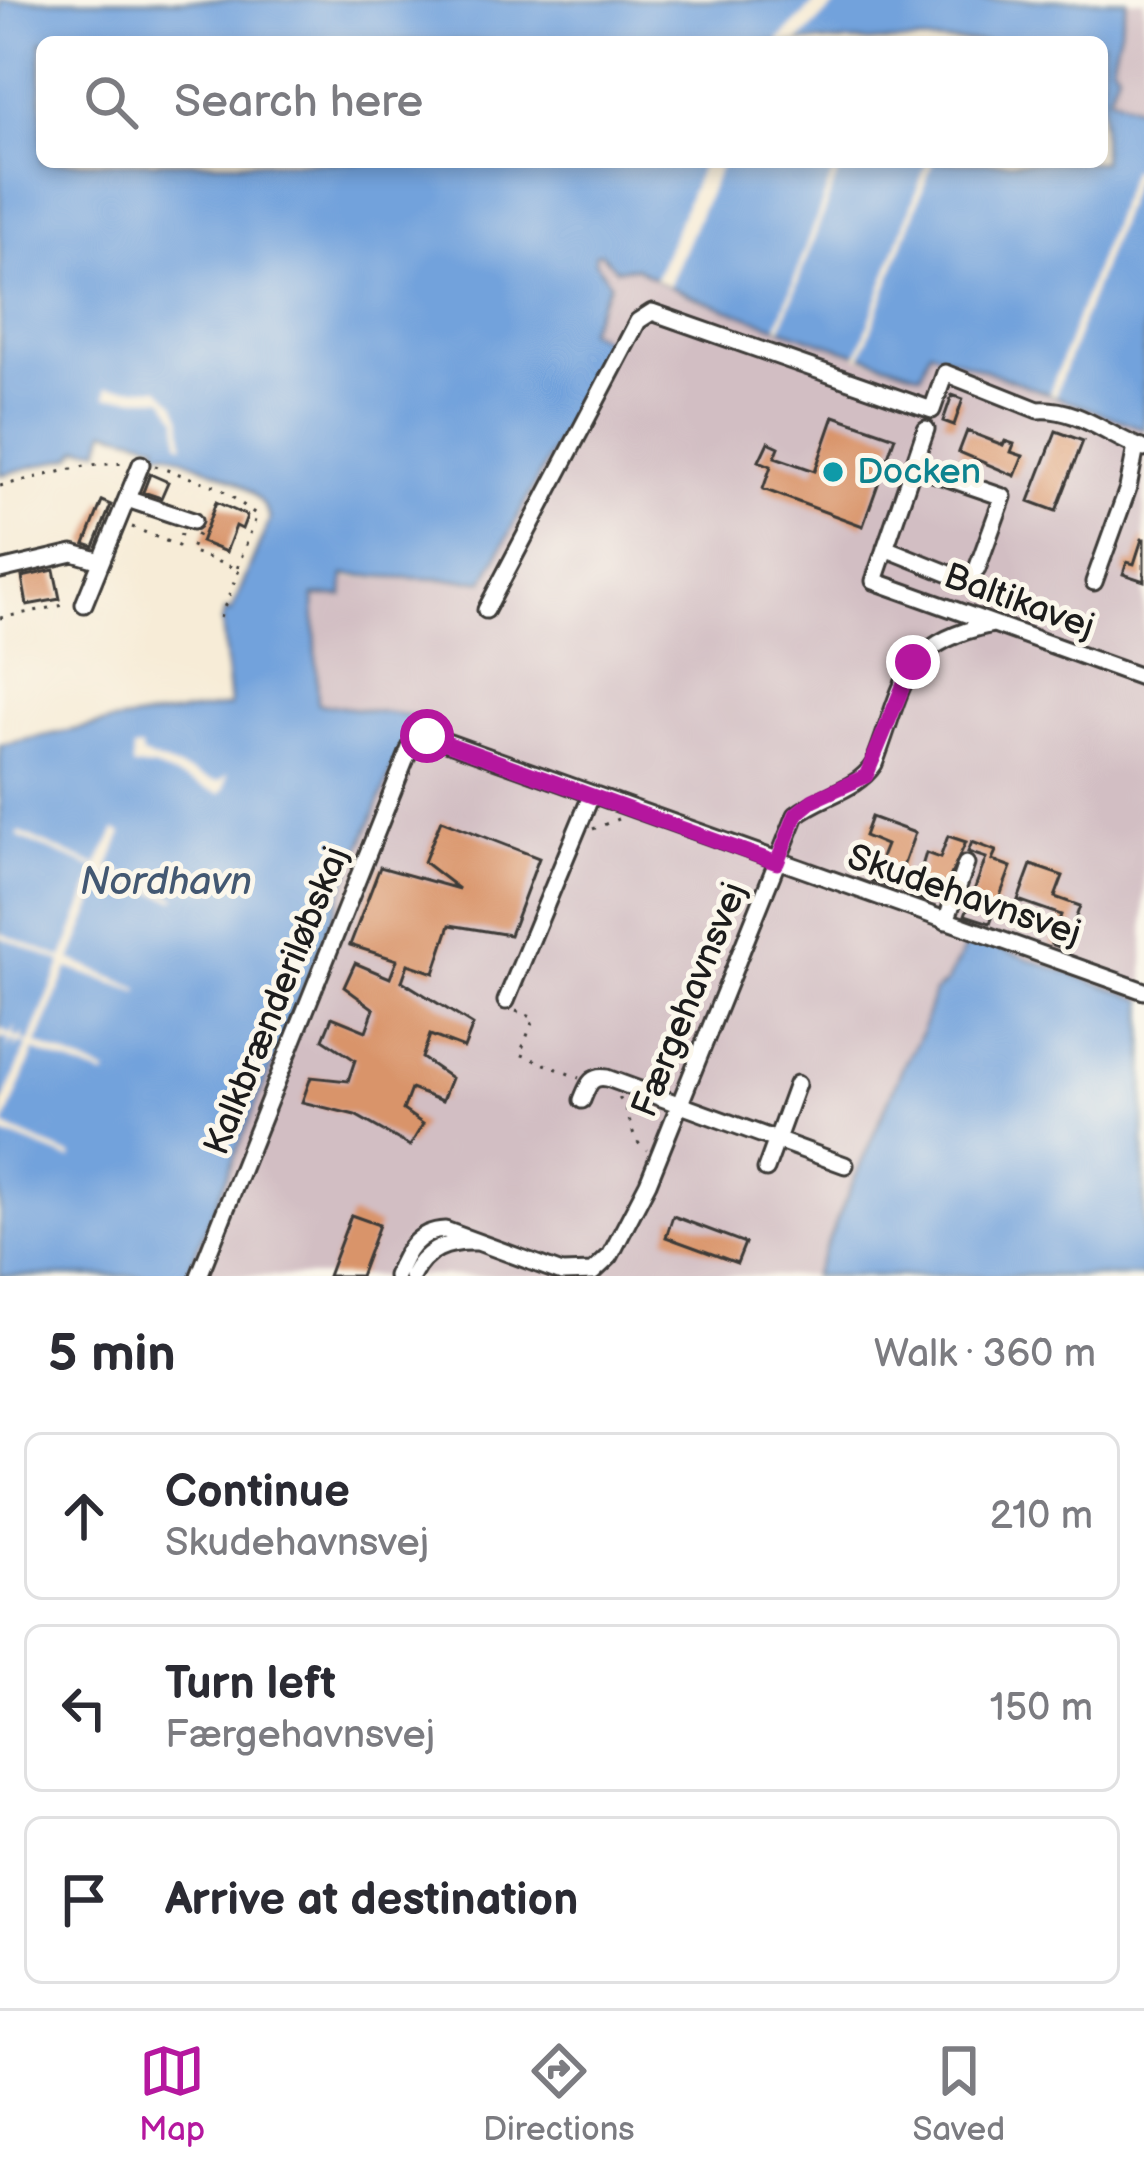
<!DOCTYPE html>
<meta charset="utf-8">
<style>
:root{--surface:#fff;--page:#f2f2f3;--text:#2b2b33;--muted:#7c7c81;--line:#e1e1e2;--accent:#b5179e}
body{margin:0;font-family:"Balsamiq Sans",sans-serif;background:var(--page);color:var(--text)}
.stop{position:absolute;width:36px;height:36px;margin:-27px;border:9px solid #b5179e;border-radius:50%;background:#fff}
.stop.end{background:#b5179e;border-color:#fff;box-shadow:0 3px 12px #0008}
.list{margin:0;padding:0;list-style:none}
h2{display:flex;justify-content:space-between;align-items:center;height:156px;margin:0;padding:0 48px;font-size:51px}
h2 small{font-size:39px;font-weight:400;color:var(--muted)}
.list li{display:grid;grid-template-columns:78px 1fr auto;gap:36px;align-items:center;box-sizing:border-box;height:168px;margin:0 24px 24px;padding:0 24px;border:3px solid var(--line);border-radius:18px}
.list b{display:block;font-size:45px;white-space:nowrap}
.list p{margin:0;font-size:39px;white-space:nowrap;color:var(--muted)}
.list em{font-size:39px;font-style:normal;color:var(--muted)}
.icon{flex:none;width:66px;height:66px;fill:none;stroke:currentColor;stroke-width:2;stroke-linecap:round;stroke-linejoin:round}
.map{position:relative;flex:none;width:1144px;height:1276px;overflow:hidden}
.search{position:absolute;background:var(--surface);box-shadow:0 6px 18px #0003;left:36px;right:36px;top:36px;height:132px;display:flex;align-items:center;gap:30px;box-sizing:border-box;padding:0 42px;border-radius:18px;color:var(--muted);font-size:45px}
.sheet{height:732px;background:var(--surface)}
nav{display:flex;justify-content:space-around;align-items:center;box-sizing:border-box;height:168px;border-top:3px solid var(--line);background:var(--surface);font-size:33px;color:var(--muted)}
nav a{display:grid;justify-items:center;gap:6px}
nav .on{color:var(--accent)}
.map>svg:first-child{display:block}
.industrial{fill:#d2bec3}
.water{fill:#72a2dc;stroke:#475f7c;stroke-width:3;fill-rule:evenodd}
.pier{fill:#f7ecd7}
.building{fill:#d9946b}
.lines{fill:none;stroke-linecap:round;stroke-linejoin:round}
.minor-casing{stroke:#3d3b38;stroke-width:21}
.path{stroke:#3d3b38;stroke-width:3;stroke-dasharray:3 9;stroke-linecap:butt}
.minor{stroke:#fff;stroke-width:15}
.route{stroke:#b5179e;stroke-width:15}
.culture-dot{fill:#0f9aa8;stroke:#fbf7ec;stroke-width:4.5}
.labels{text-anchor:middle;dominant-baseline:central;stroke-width:10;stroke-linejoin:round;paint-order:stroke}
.culture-label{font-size:36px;fill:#0d838f;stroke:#fbf7ec;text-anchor:start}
.street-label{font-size:36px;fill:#1c1c1c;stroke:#fbf7ec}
.water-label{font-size:39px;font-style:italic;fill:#435872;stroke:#fbf7ec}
</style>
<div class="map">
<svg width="1144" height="1276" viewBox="0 0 1144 1276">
<rect width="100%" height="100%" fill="#fbf7ec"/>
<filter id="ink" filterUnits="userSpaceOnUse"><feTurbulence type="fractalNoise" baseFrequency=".00833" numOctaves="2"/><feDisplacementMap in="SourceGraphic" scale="24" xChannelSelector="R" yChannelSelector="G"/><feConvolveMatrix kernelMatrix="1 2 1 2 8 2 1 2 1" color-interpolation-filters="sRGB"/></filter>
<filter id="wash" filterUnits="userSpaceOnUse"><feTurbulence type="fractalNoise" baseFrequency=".004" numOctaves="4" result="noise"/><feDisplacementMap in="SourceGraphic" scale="48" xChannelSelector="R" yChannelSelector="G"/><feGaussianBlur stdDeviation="2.7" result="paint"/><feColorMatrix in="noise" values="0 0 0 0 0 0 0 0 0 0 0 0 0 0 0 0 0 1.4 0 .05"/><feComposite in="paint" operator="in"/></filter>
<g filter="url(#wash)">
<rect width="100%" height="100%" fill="#f7ecd7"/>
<!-- industrial -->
<path class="industrial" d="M 1127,0 L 1144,0 L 1144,110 L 1108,97 L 1118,71 L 1112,63 Z
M 601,252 L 690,296 L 867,360 L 920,374 L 930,350 L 1144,429 L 1144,1000 L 970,938 L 946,984 L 934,992 L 921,1034 L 903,1066 L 813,1276 L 186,1276 L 414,717 L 318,704 L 222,621 L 226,610 L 231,612 L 246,576 L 484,581 L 609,343 L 586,331 L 610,283 L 593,256 Z"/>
<!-- water -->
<path class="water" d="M 0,0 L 1127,0 L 1112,63 L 1118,71 L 1109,96 L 1144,110 L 1144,429 L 930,350 L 921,374 C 863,356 806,338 749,317 C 710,303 669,290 636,267 L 616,269 L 601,253 L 595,254 L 595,261 L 610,283 L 587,330 L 609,342 L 484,581 L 344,575 L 343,596 L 314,596 L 318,704 L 414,716 L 186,1276 L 0,1276 L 0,745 L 107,723 L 230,706 L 222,621 L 226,610 L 231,612 L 270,519 C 258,480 200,467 167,451 L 156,451 L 158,443 L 106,430 L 100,449 L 80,448 L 71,457 L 0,475 ZM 42,42 L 1102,42 L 1102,162 L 42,162 Z
M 970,938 L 1144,1000 L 1144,1276 L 813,1276 L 903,1066 L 921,1034 L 934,992 L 946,983 Z"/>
<!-- pier -->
<path class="pier" d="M 817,0 L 841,0 L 798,42 L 777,42 Z
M 703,162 L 722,162 L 669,286 L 655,279 Z
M 837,162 L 842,162 L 781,329 L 777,327 Z
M 927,162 L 933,162 L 861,358 L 857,356 Z
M 1131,169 L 1137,172 L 1055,396 L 1049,394 Z
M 107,387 L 160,388 L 175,403 L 182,418 L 184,445 L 179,443 L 178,419 L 164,398 L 106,397 Z
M 141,748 L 142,755 L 211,780 L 220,781 L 228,773 L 225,788 L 220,794 L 154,768 L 132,767 L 133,749 Z
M 115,830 L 122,833 L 109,868 L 177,897 L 175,900 L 105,875 L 71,960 L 140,989 L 139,992 L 68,968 L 37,1044 L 106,1073 L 105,1077 L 34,1051 L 4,1126 L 72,1156 L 71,1160 L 14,1137 L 0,1135 L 2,1104 L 27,1046 L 20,1043 L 14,1052 L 17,1043 L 12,1041 L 7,1050 L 9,1040 L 3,1037 L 0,1040 L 0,1030 L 5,1030 L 8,1023 L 5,1032 L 11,1034 L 16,1026 L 14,1036 L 19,1038 L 25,1030 L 22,1040 L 29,1043 L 62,962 L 0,937 L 0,933 L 63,958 L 96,869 L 18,837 L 19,832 L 97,866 Z"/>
<g id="blocks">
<!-- building -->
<path class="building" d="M 952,395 L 963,399 L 954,425 L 943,421 Z
M 834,416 L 895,437 L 863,526 L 763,489 L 771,466 L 759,461 L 768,442 L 779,447 L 775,457 L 815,471 Z
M 967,431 L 1003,445 L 1005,441 L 1014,444 L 1011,452 L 1023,456 L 1015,476 L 959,452 Z
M 1056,431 L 1083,441 L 1056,511 L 1029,501 Z
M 150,474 L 168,482 L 161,498 L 143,492 Z
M 102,501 L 111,505 L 94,547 L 85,544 Z
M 216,502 L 247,516 L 242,529 L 236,526 L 226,552 L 201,542 Z
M 1142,539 L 1144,539 L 1144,581 L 1123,574 L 1127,562 L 1134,564 Z
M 54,570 L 60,599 L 27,605 L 22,577 Z
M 871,817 L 915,833 L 895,889 L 872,881 L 886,845 L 864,836 Z
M 441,820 L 539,858 L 510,935 L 450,925 L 434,973 L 408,964 L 402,981 L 473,1025 L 464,1048 L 430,1035 L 422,1058 L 451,1078 L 442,1101 L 411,1089 L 403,1110 L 423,1124 L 410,1146 L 355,1115 L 302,1102 L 311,1077 L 348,1081 L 355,1060 L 323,1039 L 332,1017 L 366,1031 L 374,1009 L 344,987 L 355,963 L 390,978 L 397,960 L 350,945 L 380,867 L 459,889 L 424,862 Z
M 948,836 L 966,842 L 944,890 L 929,885 L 924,900 L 913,896 L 926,853 L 940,858 Z
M 972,842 L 996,851 L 992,860 L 1011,867 L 990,923 L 965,915 L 986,858 L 968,852 Z
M 1031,865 L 1063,876 L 1055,897 L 1080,906 L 1065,949 L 1051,944 L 1061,915 L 1018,900 Z
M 351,1215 L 379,1225 L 360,1276 L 328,1276 Z
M 673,1216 L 745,1243 L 737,1263 L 666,1237 Z"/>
</g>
</g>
<g filter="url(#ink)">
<use href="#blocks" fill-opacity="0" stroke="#3d3b38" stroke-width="3"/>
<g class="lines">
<!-- minor casing -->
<g class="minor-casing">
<path id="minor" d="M 926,429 L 874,581 L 1144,678
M 127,499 L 193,521
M 885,548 L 957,577 L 969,578 L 977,569 L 1003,497 L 913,466
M 0,570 L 73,553 L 101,561
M 1094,582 L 1128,488 L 1136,447
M 84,604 L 141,464
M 486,610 L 638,321 L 652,312 L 932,410 L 945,373 L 1038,410 C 1078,407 1109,437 1144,449
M 427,735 L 1144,991
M 946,921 L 966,864
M 506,1001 L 591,796
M 582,1100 C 588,1086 590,1075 607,1078 L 845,1165
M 766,1169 L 797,1084
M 593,1272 L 610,1256 L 648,1183 L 796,815 C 821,795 856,791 874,764 C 905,684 899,644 993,624
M 199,1276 L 410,748
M 396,1276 C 405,1252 417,1231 445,1230 L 562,1273 L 593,1272
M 412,1276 C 425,1249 448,1241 476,1242"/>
</g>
<!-- path -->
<path class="path" d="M 155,466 L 218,487 L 257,515 L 237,569
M 0,486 L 89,465 L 128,463
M 132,527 L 178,546 L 181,534
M 198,534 L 190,551 L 239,570 L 220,618
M 0,618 L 69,604
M 593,829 L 618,819
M 516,1011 L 534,1018 L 520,1054 L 579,1078
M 619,1098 C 633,1114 628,1140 647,1150"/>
<!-- minor -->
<use href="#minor" class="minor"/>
</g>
</g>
<g class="lines" filter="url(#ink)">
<!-- route -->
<path class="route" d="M 427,736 L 777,863 L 796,814 L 813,800 L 866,776 L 913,662"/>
</g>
<!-- markers -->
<circle class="culture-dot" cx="833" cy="472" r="12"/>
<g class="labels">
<!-- culture labels -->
<g class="culture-label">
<text x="857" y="472">Docken</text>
</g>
<!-- street labels -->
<g class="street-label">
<text transform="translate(1019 602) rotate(20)">Baltikavej</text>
<text transform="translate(964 896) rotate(19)">Skudehavnsvej</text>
<text transform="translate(690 1000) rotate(-68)">Færgehavnsvej</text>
<text transform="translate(277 1001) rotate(-68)">Kalkbrænderiløbskaj</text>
</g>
<!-- water labels -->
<g class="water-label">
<text x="166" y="882">Nordhavn</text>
</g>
</g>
</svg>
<div class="stop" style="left:427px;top:736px"></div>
<div class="stop end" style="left:913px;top:662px"></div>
<div class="search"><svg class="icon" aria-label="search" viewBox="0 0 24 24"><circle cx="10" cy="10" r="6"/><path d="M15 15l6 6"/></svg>Search here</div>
</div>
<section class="sheet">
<h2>5 min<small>Walk · 360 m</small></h2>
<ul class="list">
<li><svg class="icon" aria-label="ahead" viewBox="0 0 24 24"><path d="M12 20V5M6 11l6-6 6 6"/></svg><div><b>Continue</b><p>Skudehavnsvej</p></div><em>210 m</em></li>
<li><svg class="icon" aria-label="left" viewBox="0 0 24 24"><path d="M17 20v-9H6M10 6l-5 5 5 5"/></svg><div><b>Turn left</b><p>Færgehavnsvej</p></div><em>150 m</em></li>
<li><svg class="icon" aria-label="arrive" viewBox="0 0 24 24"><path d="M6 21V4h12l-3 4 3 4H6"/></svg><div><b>Arrive at destination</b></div></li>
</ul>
</section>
<nav>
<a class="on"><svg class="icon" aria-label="map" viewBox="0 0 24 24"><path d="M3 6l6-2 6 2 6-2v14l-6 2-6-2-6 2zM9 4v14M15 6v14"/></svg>Map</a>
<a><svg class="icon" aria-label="directions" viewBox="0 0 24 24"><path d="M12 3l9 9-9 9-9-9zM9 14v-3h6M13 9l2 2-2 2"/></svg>Directions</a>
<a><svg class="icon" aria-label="saved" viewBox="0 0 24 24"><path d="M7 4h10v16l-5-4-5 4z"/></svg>Saved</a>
</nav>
